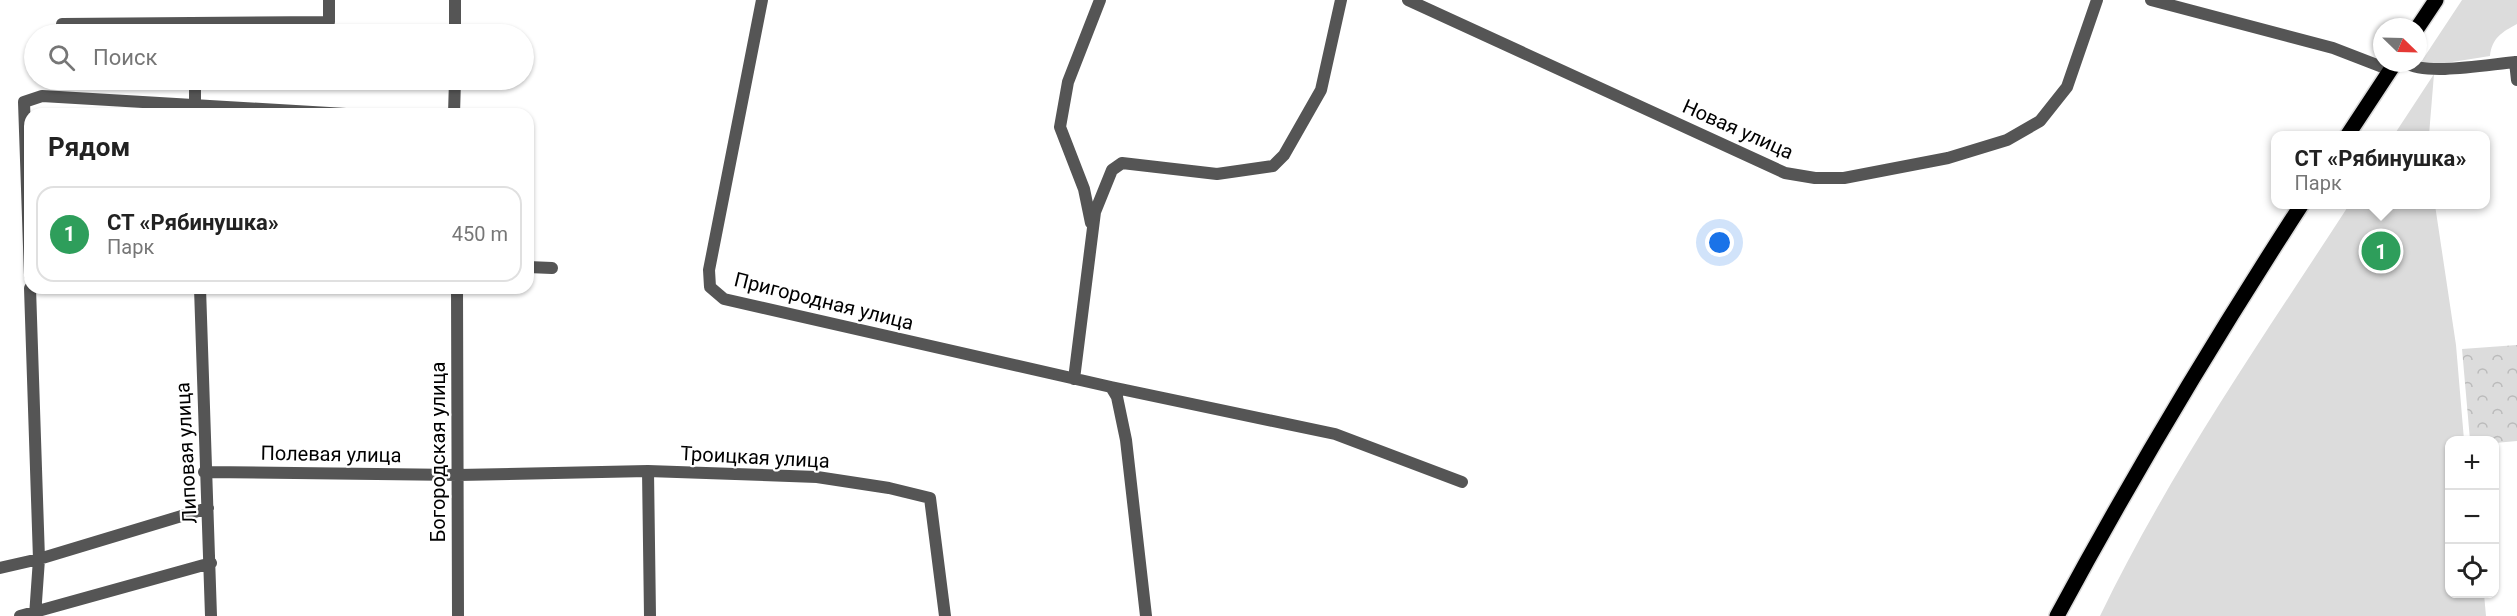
<!DOCTYPE html>
<html lang="ru">
<meta charset="utf-8">
<style>
:root{--surface:#fff;--page:#f6f6f6;--text:#222;--muted:#767676;--line:#e0e0e0;--accent:#2563eb}
body{margin:0;font-family:Roboto,sans-serif;background:var(--page);color:var(--text)}
.controls{position:absolute;right:18px;bottom:18px;display:grid;overflow:hidden;border-radius:12px;box-shadow:0 2px 4px #0004}
.controls button{width:54px;height:54px;display:grid;place-items:center;padding:0;border:0;border-bottom:2px solid var(--line);background:var(--surface);color:var(--text);font:30px sans-serif}
.compass{position:absolute;left:2373px;top:18px;width:54px;height:54px;border-radius:50%;background:var(--surface);box-shadow:0 2px 4px #0004;rotate:113deg}
.you{position:absolute;left:1720px;top:243px;width:21px;height:21px;margin:-15px;border:4px solid #fff;border-radius:50%;background:#1a73e8;box-shadow:0 0 0 9px #1a73e833}
.badge{display:grid;place-items:center;width:39px;height:39px;border-radius:50%;background:var(--accent);color:#fff;font-size:20px;font-weight:700}
.pin{position:absolute;translate:-50% -50%;border:3px solid #fff;box-shadow:0 2px 6px #0006}
.popup{position:absolute;left:2271px;top:131px;width:219px;height:78px;box-sizing:border-box;display:grid;place-content:center;border-radius:12px;background:var(--surface);filter:drop-shadow(0 2px 4px #0005);font-size:20px;white-space:nowrap;color:var(--muted)}
.popup b{font-size:22px;color:var(--text)}
.popup::after{content:'';position:absolute;left:50%;top:100%;margin-left:-12px;border:12px solid transparent;border-top-color:var(--surface)}
.list{margin:0;padding:0;list-style:none}
h2{display:flex;justify-content:space-between;align-items:center;height:78px;margin:0;padding:0 24px;font-size:26px}
h2 small{font-size:20px;font-weight:400;color:var(--muted)}
.list li{display:grid;grid-template-columns:39px 1fr auto;gap:18px;align-items:center;box-sizing:border-box;height:96px;margin:0 12px 12px;padding:0 12px;border:2px solid var(--line);border-radius:18px}
.list b{display:block;font-size:22px;white-space:nowrap}
.list p{margin:0;font-size:20px;white-space:nowrap;color:var(--muted)}
.list em{font-size:20px;font-style:normal;color:var(--muted)}
.icon{flex:none;width:33px;height:33px;fill:none;stroke:currentColor;stroke-width:2;stroke-linecap:round;stroke-linejoin:round}
.map{position:relative;flex:none;width:2517px;height:616px;overflow:hidden}
.search{position:absolute;background:var(--surface);box-shadow:0 2px 4px #0004;left:24px;top:24px;width:510px;height:66px;display:flex;align-items:center;gap:15px;box-sizing:border-box;padding:0 21px;border-radius:33px;color:var(--muted);font-size:22px}
.panel{position:absolute;background:var(--surface);box-shadow:0 2px 4px #0004;left:24px;top:108px;width:510px;height:186px;border-radius:18px}
.map>svg:first-child{display:block}
.forest{fill:url(#forest-crowns)}
.garden{fill:#dcdcdc}
.lines{fill:none;stroke-linecap:round;stroke-linejoin:round}
.primary-casing{stroke:#dbdbdb;stroke-width:18}
.minor{stroke:#555;stroke-width:12}
.primary{stroke:#000;stroke-width:15}
.labels{text-anchor:middle;dominant-baseline:central;stroke-width:4.5;stroke-linejoin:round;paint-order:stroke}
.street-label{font-size:20px;fill:#000;stroke:#fff}
</style>
<div class="map">
<svg width="2517" height="616" viewBox="0 0 2517 616">
<defs>
<pattern id="forest-crowns" width="20" height="18" patternUnits="userSpaceOnUse" patternTransform="scale(1.5)"><rect width="20" height="18" fill="#dcdcdc"/><path d="M2 6a3 3 0 1 1 6 0M12 15a3 3 0 1 1 6 0" fill="none" stroke="#bbb"/></pattern>
</defs>
<rect width="100%" height="100%" fill="#fff"/>
<!-- forest -->
<path class="forest" d="M 2517,345 L 2517,441 L 2495,443 L 2494,440 L 2470,440 L 2462,349 Z"/>
<!-- garden -->
<path class="garden" d="M 2462,0 L 2517,0 L 2517,24 C 2502,32 2492,38 2490,56 L 2433,65 L 2421,62 Z
M 2434,74 L 2429,135 L 2394,135 Z
M 2349,205 L 2435,205 L 2456,345 L 2464,440 L 2450,440 L 2450,594 L 2484,594 L 2486,616 L 2100,616 C 2170,471 2262,339 2349,205 Z"/>
<g class="lines">
<!-- primary casing -->
<g class="primary-casing">
<path id="primary" d="M 2418,27 L 2436,0
M 2347,136 L 2395,63
M 2057,616 C 2133,475 2215,338 2302,204"/>
</g>
<!-- minor -->
<path class="minor" d="M 762,0 L 709,270 L 710,287 L 724,299 L 1111,387 L 1335,434 L 1462,482
M 1408,0 L 1785,173 L 1815,178 L 1844,178 L 1948,158 L 2007,140 L 2040,121 L 2067,87 L 2097,0
M 2151,0 L 2333,48 L 2390,70
M 62,24 L 329,22 L 329,0
M 455,34 L 455,0
M 2515,62 L 2517,80
M 2406,63 C 2427,76 2490,64 2517,62
M 195,80 L 195,113
M 454,114 L 455,80
M 1091,223 L 1084,189 L 1060,127 L 1068,82 L 1100,0
M 528,267 L 552,268
M 30,275 L 24,102 L 42,96 L 346,114
M 30,288 L 39,559 L 208,508
M 200,288 L 211,616
M 457,288 L 458,616
M 1074,379 L 1095,212 L 1112,170 L 1122,163 L 1217,174 L 1273,166 L 1284,155 L 1321,90 L 1341,0
M 1111,387 L 1117,397 L 1126,440 L 1146,616
M 648,471 L 650,616
M 204,472 L 458,475 L 648,471 L 817,477 L 889,488 L 930,498 L 945,616
M 0,568 L 39,559 L 35,616
M 20,616 L 211,563"/>
<!-- primary -->
<use href="#primary" class="primary"/>
</g>
<g class="labels">
<!-- street labels -->
<g class="street-label">
<text transform="translate(1738 129) rotate(24)">Новая улица</text>
<text transform="translate(824 301) rotate(14)">Пригородная улица</text>
<text transform="translate(438 452) rotate(-90)">Богородская улица</text>
<text transform="translate(186 453) rotate(-93)">Липовая улица</text>
<text transform="translate(331 454) rotate(1)">Полевая улица</text>
<text transform="translate(755 457) rotate(3)">Троицкая улица</text>
</g>
</g>
</svg>
<div class="controls">
<button>+</button>
<button>−</button>
<button><svg class="icon" aria-label="locate" viewBox="0 0 24 24"><circle cx="12" cy="12" r="6"/><path d="M12 2v4M12 18v4M2 12h4M18 12h4"/></svg></button>
</div>
<svg class="compass" viewBox="-18 -18 36 36"><path d="M0-13l5 13h-10z" fill="#e53935"/><path d="M0 13l5-13h-10z" fill="#767676"/></svg>
<div class="you"></div>
<div class="pin badge" style="left:2381px;top:251px;background:#2e9e5b">1</div>
<div class="popup"><b>СТ «Рябинушка»</b>Парк</div>
<div class="search"><svg class="icon" aria-label="search" viewBox="0 0 24 24"><circle cx="10" cy="10" r="6"/><path d="M15 15l6 6"/></svg>Поиск</div>
<section class="panel">
<h2>Рядом<small></small></h2>
<ul class="list">
<li><span class="badge" style="background:#2e9e5b">1</span><div><b>СТ «Рябинушка»</b><p>Парк</p></div><em>450 m</em></li>
</ul>
</section>
</div>
